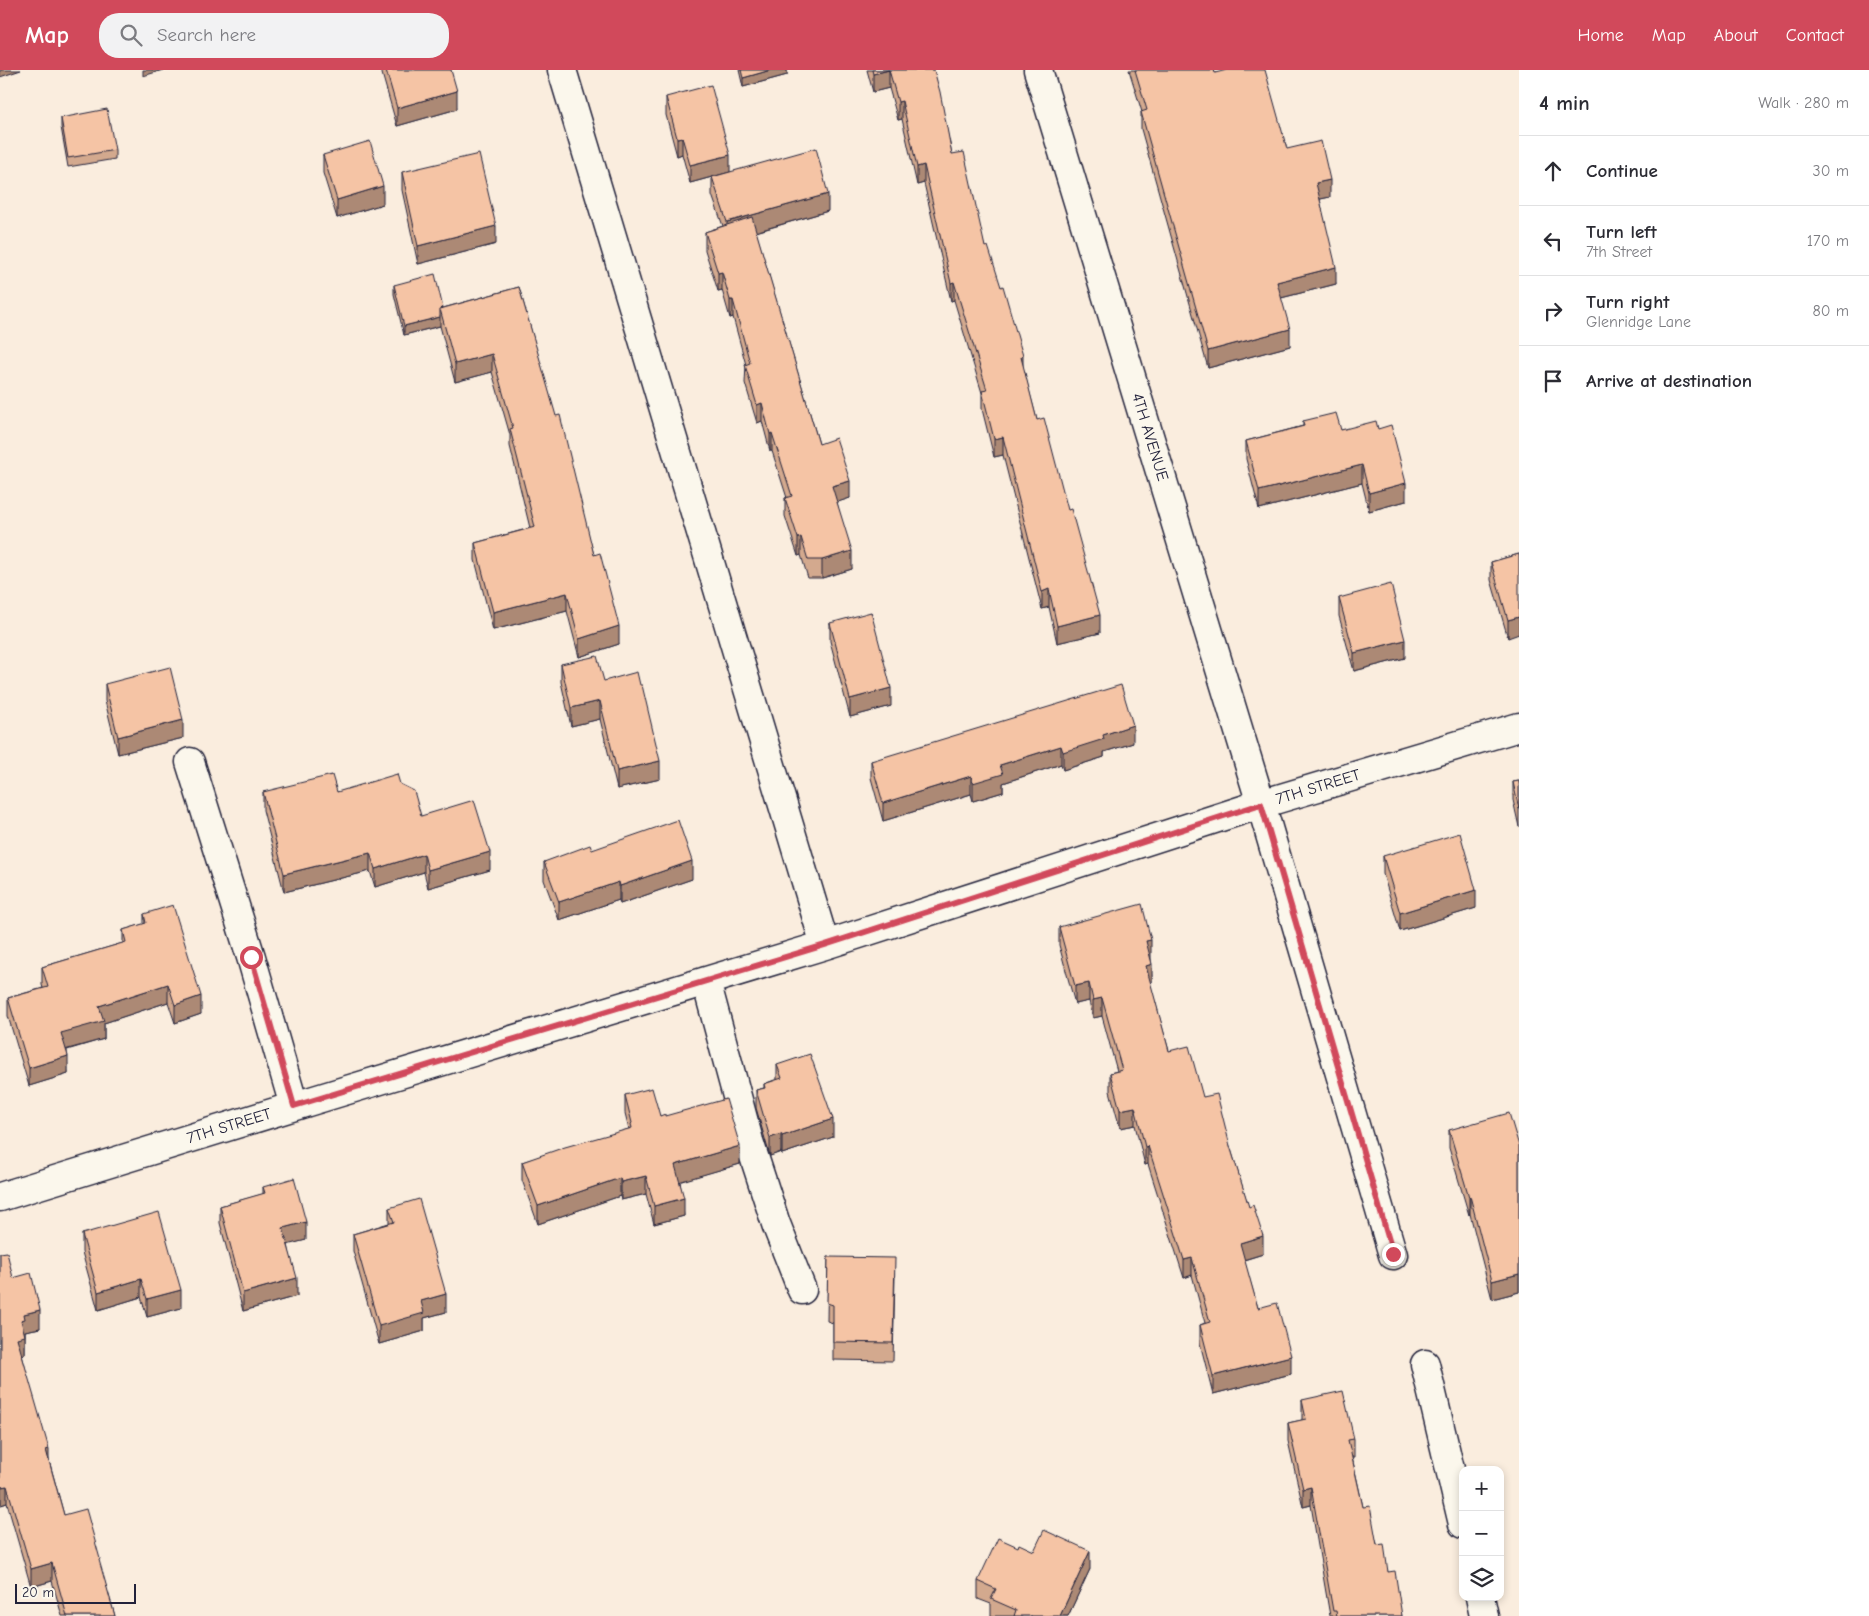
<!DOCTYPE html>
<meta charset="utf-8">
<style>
:root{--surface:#fff;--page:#f2f2f3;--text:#2b2b33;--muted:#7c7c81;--line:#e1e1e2;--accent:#d1495b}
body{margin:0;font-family:"Comic Neue",sans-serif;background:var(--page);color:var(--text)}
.controls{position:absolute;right:15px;bottom:15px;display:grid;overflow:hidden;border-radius:10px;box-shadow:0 2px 8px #0003}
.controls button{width:45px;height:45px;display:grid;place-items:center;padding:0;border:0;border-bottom:1px solid var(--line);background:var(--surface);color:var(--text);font:25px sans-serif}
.scale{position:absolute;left:15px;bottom:12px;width:121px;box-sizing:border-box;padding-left:5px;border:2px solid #22223b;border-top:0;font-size:14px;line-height:18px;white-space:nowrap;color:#22223b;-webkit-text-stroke:4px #fbf7ec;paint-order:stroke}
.stop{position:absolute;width:15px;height:15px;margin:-11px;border:4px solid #d1495b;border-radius:50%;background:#fff}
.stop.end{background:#d1495b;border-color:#fff;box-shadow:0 1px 5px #0008}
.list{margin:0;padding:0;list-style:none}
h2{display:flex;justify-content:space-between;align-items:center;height:65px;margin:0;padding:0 20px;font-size:21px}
h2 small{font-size:16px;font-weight:400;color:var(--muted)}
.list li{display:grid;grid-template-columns:32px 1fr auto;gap:15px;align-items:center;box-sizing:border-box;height:70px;padding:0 20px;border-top:1px solid var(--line)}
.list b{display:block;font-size:19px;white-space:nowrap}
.list p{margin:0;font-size:16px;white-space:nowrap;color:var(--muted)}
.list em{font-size:16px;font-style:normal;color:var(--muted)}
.icon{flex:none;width:28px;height:28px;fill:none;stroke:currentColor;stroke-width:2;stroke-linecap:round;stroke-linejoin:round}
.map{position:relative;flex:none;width:1519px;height:1546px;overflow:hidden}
header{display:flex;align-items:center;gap:30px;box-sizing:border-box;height:70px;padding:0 25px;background:var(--accent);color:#fff}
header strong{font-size:24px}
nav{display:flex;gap:28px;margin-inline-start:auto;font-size:18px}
.search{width:350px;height:45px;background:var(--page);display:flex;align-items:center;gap:12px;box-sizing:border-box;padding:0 18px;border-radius:20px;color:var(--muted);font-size:19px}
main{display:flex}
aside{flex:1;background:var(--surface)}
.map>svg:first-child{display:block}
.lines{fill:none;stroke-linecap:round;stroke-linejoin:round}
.minor-casing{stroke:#22223b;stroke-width:31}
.minor{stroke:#fbf7ec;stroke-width:28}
.wall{fill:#d3a98e;stroke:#22223b}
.shaded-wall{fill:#ac8974;stroke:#22223b}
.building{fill:#f5c4a5;stroke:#22223b}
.route{stroke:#d1495b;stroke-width:6}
.labels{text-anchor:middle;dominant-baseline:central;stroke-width:5;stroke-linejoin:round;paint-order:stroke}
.street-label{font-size:16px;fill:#22223b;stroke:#fbf7ec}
</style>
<header>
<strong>Map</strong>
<div class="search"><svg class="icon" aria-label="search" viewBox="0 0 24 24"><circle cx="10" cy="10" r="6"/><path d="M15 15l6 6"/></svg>Search here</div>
<nav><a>Home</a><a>Map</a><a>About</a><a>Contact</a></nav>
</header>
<main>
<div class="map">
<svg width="1519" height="1546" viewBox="0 0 1519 1546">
<rect width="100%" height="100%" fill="#faedde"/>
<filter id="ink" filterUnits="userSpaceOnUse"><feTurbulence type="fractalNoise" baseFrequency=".02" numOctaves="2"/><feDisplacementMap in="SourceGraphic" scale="10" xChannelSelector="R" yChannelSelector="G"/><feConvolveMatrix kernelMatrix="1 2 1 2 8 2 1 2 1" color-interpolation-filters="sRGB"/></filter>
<g filter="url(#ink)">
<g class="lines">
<!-- minor casing -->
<g class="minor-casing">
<path id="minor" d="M 562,0 L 825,875
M 1038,0 L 1261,734 L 1393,1185
M 190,692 L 251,887 L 294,1036
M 706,911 L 749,1071 L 776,1154 L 802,1220
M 0,1127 L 311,1031 L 825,875 L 1261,734 L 1519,657
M 1425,1294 L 1463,1454
M 1480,1527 L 1484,1546"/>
</g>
<!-- minor -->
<use href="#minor" class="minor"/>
</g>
<!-- wall -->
<path class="wall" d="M 381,0 L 451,0 L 457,39 L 397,56 Z
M 739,0 L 787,0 L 787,5 L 743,17 Z
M 867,0 L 934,0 L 952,84 L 985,177 L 1023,297 L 1037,350 L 1100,563 L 1057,573 L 1049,537 L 1042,539 L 1003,385 L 994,387 L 982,339 L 982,323 L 954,230 L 951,231 L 924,113 L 917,115 L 902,49 L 898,50 L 889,18 L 873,22 Z
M 1129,0 L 1214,0 L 1215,3 L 1287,79 L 1330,127 L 1320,129 L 1336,214 L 1281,228 L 1290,276 L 1208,298 L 1141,59 L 1141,42 L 1142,42 Z
M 666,27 L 730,102 L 828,141 L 756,162 L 819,374 L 850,428 L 837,432 L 852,499 L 822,508 L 808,508 L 801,485 L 798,486 L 785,446 L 785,428 L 787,428 L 772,381 L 770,381 L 762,351 L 757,353 L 745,313 L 746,295 L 733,247 L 730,248 L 722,220 L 718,221 L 705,180 L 705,162 L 723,156 L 712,125 L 712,107 L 690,113 L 682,84 L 677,86 L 666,45 Z
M 61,48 L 115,80 L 115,89 L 68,97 L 61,57 Z
M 323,85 L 383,134 L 337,148 L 323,103 Z
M 402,102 L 496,174 L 418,194 L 402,120 Z
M 394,215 L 443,238 L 519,217 L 619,574 L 579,587 L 567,541 L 493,560 L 475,490 L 475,473 L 530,458 L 510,376 L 510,365 L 492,302 L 455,312 L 440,256 L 404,265 L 394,224 Z
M 1303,351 L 1341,360 L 1378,359 L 1406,431 L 1369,441 L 1362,413 L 1259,439 L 1246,389 L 1246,371 L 1303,356 Z
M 1519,484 L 1508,568 L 1491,510 L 1491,492 Z
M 1339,528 L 1405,588 L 1354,601 L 1339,546 Z
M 830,553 L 891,636 L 850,647 L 830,571 Z
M 561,594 L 604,611 L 660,709 L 617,719 L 600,649 L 571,656 L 561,612 Z
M 105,614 L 183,668 L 118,684 L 105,631 Z
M 1133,673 L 1104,682 L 1104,687 L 1063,700 L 1061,694 L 1003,713 L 1003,722 L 973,731 L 971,724 L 883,751 L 871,708 L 871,691 Z
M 1519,711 L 1519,757 L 1513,730 L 1513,712 Z
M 400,714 L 421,746 L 490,800 L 428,818 L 424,802 L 375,817 L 370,801 L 284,822 L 263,740 L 263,722 L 337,722 Z
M 1383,786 L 1476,838 L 1400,861 L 1383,804 Z
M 544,792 L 692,809 L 620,834 L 619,830 L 559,850 L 544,810 Z
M 144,844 L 201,944 L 175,953 L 168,932 L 104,953 L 104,969 L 67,980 L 68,1004 L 29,1016 L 8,946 L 8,928 L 43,918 L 42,915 L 42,897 L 123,873 L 123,860 L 144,854 Z
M 1059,857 L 1151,888 L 1152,912 L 1150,913 L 1169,981 L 1203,1027 L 1230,1076 L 1263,1184 L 1244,1190 L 1258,1238 L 1291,1304 L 1213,1324 L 1200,1273 L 1200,1255 L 1205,1253 L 1192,1205 L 1184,1208 L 1148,1094 L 1145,1095 L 1135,1055 L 1120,1058 L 1110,1021 L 1110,1003 L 1117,1001 L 1102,946 L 1093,948 L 1089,931 L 1075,934 L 1059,875 Z
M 777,995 L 833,1067 L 782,1084 L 781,1082 L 770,1086 L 756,1038 L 756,1020 L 764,1018 L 764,1014 L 777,1009 Z
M 625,1025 L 660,1046 L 665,1046 L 740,1094 L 680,1111 L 684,1146 L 654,1154 L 646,1124 L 621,1130 L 620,1126 L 538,1154 L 522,1110 L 522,1092 L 629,1059 L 625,1043 Z
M 1449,1060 L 1519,1076 L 1519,1222 L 1492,1229 L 1470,1144 L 1469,1145 L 1449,1078 Z
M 263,1117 L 306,1170 L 288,1174 L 297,1226 L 243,1241 L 220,1153 L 220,1136 L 263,1124 Z
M 389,1138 L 446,1242 L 424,1248 L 424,1261 L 379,1274 L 353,1181 L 353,1164 L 389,1153 Z
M 82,1164 L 181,1238 L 147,1247 L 141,1227 L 98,1240 L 82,1182 Z
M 0,1183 L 40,1258 L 25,1261 L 25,1284 L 22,1285 L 49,1390 L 64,1445 L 100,1496 L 115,1546 L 62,1546 L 52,1511 L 31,1517 L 7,1433 L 1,1435 L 0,1432 Z
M 828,1187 L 895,1206 L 893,1291 L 833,1290 L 833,1253 L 827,1251 Z
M 1302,1330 L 1354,1369 L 1354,1387 L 1352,1387 L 1363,1437 L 1388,1502 L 1402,1546 L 1330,1546 L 1311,1435 L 1303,1437 L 1288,1371 L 1288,1353 L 1302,1350 Z
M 1018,1477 L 1034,1481 L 1090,1499 L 1068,1546 L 991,1546 L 991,1534 L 978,1529 L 978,1511 Z"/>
<!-- shaded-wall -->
<path class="shaded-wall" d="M 0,0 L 21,0 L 0,7 Z
M 143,0 L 163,0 L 143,6 Z
M 771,0 L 787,0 L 787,5 L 743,17 L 743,8 Z
M 889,0 L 889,18 L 873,22 L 873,4 Z
M 457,21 L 457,39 L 397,56 L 397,38 Z
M 902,31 L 902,49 L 898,50 L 898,32 Z
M 682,67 L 682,84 L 677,86 L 677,68 Z
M 730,85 L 730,102 L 690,113 L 690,95 Z
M 924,95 L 924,113 L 917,115 L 917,97 Z
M 1330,110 L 1330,127 L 1316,130 L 1316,113 Z
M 383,116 L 383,134 L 337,148 L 337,130 Z
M 828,124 L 828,141 L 727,170 L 727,152 Z
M 496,156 L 496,174 L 418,194 L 418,176 Z
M 1336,197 L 1336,214 L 1277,229 L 1277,212 Z
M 722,202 L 722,220 L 718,221 L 718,203 Z
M 954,212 L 954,230 L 951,231 L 951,213 Z
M 730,230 L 733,230 L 733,247 L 730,248 Z
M 440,247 L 440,256 L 404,265 L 404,256 Z
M 1290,259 L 1290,276 L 1208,298 L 1208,281 Z
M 492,284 L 492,302 L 455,312 L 455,294 Z
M 1023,286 L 1023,304 L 1021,287 Z
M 762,333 L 762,351 L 757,353 L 757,335 Z
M 772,363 L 772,381 L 770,381 L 770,364 Z
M 1003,367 L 1003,385 L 994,387 L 994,369 Z
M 1362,395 L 1362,413 L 1259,439 L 1259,421 Z
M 850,411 L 850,428 L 832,434 L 832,416 Z
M 1406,413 L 1406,431 L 1369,441 L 1369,423 Z
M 801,467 L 801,485 L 798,486 L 798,468 Z
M 852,481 L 852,499 L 822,508 L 822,490 Z
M 1049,519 L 1049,537 L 1042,539 L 1042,522 Z
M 567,523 L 567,541 L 493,560 L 493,542 Z
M 1100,545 L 1100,563 L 1057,573 L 1057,556 Z
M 1519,547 L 1519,564 L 1508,568 L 1508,550 Z
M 619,556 L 619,574 L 579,587 L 579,569 Z
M 1405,570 L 1405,588 L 1354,601 L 1354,583 Z
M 891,618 L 891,636 L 850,647 L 850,629 Z
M 600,631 L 600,649 L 571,656 L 571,638 Z
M 183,650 L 183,668 L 118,684 L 118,667 Z
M 1133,655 L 1133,673 L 1104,682 L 1104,687 L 1063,700 L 1063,682 L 1103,665 Z
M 1061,676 L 1061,694 L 1003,713 L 1003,722 L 973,731 L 973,713 L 1000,695 Z
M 660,691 L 660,709 L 617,719 L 617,701 Z
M 971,706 L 971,724 L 883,751 L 883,733 Z
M 490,782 L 490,800 L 428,818 L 428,800 Z
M 370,783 L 370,801 L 284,822 L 284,804 Z
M 424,784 L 424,802 L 375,817 L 375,799 Z
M 692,791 L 692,809 L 620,834 L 620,816 Z
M 619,812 L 619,830 L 559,850 L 559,832 Z
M 1476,820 L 1476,838 L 1400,861 L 1400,843 Z
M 1151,870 L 1151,888 L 1146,889 L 1146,871 Z
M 1152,894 L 1152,912 L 1146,914 L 1146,896 Z
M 1089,913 L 1089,931 L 1075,934 L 1075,916 Z
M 168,914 L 168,932 L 104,953 L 104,969 L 61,981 L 61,963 L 99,936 Z
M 201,926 L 201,944 L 175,953 L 175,935 Z
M 1102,928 L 1102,946 L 1093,948 L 1093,930 Z
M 68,986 L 68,1004 L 29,1016 L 29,998 Z
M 1135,1037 L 1135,1055 L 1120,1058 L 1120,1040 Z
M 833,1049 L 833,1067 L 782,1084 L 782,1066 Z
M 781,1064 L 781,1082 L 770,1086 L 770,1068 Z
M 740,1076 L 740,1094 L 675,1113 L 675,1095 Z
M 1148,1076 L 1148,1094 L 1145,1095 L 1145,1077 Z
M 646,1106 L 646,1124 L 621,1130 L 621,1112 Z
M 620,1108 L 620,1126 L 538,1154 L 538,1136 Z
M 1470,1126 L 1470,1144 L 1469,1145 L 1469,1127 Z
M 684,1128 L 684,1146 L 654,1154 L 654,1136 Z
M 306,1152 L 306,1170 L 283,1176 L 283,1158 Z
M 1263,1166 L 1263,1184 L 1240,1191 L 1240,1173 Z
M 1192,1188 L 1192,1205 L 1184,1208 L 1184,1190 Z
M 1519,1204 L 1519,1222 L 1492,1229 L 1492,1211 Z
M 297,1208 L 297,1226 L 243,1241 L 243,1223 Z
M 141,1209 L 141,1227 L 98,1240 L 98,1222 Z
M 181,1220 L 181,1238 L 147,1247 L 147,1229 Z
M 446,1224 L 446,1242 L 424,1248 L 424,1261 L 379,1274 L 379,1256 L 421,1231 Z
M 40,1240 L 40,1258 L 25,1261 L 25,1284 L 17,1286 L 17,1268 L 21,1250 L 24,1244 Z
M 1291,1286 L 1291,1304 L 1213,1324 L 1213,1306 Z
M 49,1379 L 49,1397 L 46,1380 Z
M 7,1416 L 7,1433 L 1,1435 L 1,1417 Z
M 1311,1417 L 1311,1435 L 1303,1437 L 1303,1419 Z
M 1090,1481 L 1090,1499 L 1068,1546 L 1060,1546 Z
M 52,1493 L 52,1511 L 31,1517 L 31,1499 Z"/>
<!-- building -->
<path class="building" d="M 386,0 L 451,0 L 457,21 L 397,38 Z
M 741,0 L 771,0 L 743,8 Z
M 872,0 L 934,0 L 940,22 L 952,84 L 964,82 L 985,177 L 988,176 L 1001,217 L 1003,216 L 1023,286 L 1021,287 L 1037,350 L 1044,348 L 1068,440 L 1071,439 L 1100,545 L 1057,556 L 1049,519 L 1042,522 L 1003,367 L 994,369 L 982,321 L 987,320 L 954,212 L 951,213 L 924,95 L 917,97 L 902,31 L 898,32 L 889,0 L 873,4 Z
M 1135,0 L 1214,0 L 1215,3 L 1227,0 L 1265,0 L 1287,79 L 1321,71 L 1330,110 L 1316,113 L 1336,197 L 1277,212 L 1290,259 L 1208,281 L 1141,42 L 1147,40 Z
M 711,15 L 730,85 L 690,95 L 682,67 L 677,68 L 666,27 Z
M 107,39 L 115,80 L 68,88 L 61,48 Z
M 370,71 L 383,116 L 337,130 L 323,85 Z
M 816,78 L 828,124 L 727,152 L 712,107 Z
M 479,84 L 496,156 L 418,176 L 402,102 Z
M 752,147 L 819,374 L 836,368 L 850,411 L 832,416 L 852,481 L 822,490 L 808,490 L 801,467 L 798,468 L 785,428 L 792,426 L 772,363 L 770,364 L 762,333 L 757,335 L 745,295 L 750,293 L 733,230 L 730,230 L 722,202 L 718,203 L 705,162 Z
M 435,204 L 443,238 L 440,239 L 440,247 L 404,256 L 394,215 Z
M 519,217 L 556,346 L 560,345 L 594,485 L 600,483 L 619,556 L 579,569 L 567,523 L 493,542 L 475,473 L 535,457 L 510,359 L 513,358 L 492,284 L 455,294 L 440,239 Z
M 1336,343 L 1341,360 L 1376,351 L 1378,359 L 1391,355 L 1406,413 L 1369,423 L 1362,395 L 1259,421 L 1246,371 L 1304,356 L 1303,351 Z
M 1519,484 L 1519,547 L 1508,550 L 1491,492 Z
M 1391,514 L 1405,570 L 1354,583 L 1339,528 Z
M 871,542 L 891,618 L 850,629 L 830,553 Z
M 597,586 L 604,611 L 637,602 L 640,615 L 642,615 L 660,691 L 617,701 L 600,631 L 571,638 L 561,594 Z
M 170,597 L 183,650 L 118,667 L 105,614 Z
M 1121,615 L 1133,655 L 1103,665 L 1104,669 L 1063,682 L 1061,676 L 1000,695 L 1003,704 L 973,713 L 971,706 L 883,733 L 871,691 Z
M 397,704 L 400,714 L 414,721 L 421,746 L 474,730 L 490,782 L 428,800 L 424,784 L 375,799 L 370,783 L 284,804 L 263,722 L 332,705 L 337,722 Z
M 1519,711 L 1519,739 L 1513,712 Z
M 678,750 L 692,791 L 620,816 L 619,812 L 559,832 L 544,792 L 590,775 L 592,780 Z
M 1460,763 L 1476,820 L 1400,843 L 1383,786 Z
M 1142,834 L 1151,870 L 1146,871 L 1152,894 L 1146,896 L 1169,981 L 1189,976 L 1203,1027 L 1217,1024 L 1230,1076 L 1249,1137 L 1253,1135 L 1263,1166 L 1240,1173 L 1258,1238 L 1277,1233 L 1291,1286 L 1213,1306 L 1200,1255 L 1210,1252 L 1192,1188 L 1184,1190 L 1148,1076 L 1145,1077 L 1135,1037 L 1120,1040 L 1110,1003 L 1122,1000 L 1102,928 L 1093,930 L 1089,913 L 1075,916 L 1059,857 Z
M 173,835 L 201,926 L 175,935 L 168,914 L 99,936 L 104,951 L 61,963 L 68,986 L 29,998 L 8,928 L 48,917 L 42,897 L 126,872 L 123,860 L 146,853 L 144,844 Z
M 810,984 L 833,1049 L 782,1066 L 781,1064 L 770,1068 L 756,1020 L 765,1018 L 764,1014 L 782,1008 L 777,995 Z
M 652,1018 L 660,1046 L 665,1044 L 665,1046 L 726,1029 L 740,1076 L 675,1095 L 684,1128 L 654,1136 L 646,1106 L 621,1112 L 620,1108 L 538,1136 L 522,1092 L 565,1077 L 632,1058 L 631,1054 L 632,1053 L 625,1025 Z
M 1509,1043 L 1519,1076 L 1519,1204 L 1492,1211 L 1470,1126 L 1469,1127 L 1449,1060 Z
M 294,1108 L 306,1152 L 283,1158 L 297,1208 L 243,1223 L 220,1136 L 265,1123 L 263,1117 Z
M 419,1129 L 446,1224 L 421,1231 L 424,1243 L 379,1256 L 353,1164 L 394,1152 L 389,1138 Z
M 159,1142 L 181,1220 L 147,1229 L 141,1209 L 98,1222 L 82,1164 Z
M 7,1182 L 13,1208 L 31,1203 L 40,1240 L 24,1244 L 25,1249 L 21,1250 L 25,1266 L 17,1268 L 49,1379 L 46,1380 L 64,1445 L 86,1439 L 100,1489 L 99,1490 L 115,1546 L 67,1546 L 52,1493 L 31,1499 L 7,1416 L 1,1417 L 0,1414 L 0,1183 Z
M 828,1187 L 895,1188 L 893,1273 L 833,1272 L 833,1235 L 827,1233 Z
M 1343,1321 L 1354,1369 L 1348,1370 L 1363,1437 L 1370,1436 L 1377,1475 L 1384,1474 L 1388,1502 L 1395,1501 L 1402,1546 L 1337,1546 L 1336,1541 L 1333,1541 L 1311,1417 L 1303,1419 L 1288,1353 L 1306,1349 L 1302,1330 Z
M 1044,1460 L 1090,1481 L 1060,1546 L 1014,1546 L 1016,1540 L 991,1529 L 996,1519 L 978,1511 L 998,1468 L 1018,1477 L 1019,1474 L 1034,1481 Z"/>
</g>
<g class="lines" filter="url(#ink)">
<!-- route -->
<path class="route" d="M 251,887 L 294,1036 L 825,875 L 1261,734 L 1393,1184"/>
</g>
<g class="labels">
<!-- street labels -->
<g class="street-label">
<text transform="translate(1150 367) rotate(73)">4TH AVENUE</text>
<text transform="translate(1318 717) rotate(-17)">7TH STREET</text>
<text transform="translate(229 1056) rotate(-17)">7TH STREET</text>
</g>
</g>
</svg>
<div class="controls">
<button>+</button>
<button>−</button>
<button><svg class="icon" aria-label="layers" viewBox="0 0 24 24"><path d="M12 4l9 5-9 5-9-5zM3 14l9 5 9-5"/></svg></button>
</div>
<div class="scale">20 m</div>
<div class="stop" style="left:251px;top:887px"></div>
<div class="stop end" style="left:1393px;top:1184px"></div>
</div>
<aside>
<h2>4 min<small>Walk · 280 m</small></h2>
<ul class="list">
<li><svg class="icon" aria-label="ahead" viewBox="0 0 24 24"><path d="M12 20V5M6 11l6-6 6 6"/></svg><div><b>Continue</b></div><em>30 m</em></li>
<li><svg class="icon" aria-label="left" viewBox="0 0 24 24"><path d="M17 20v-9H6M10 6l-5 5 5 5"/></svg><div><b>Turn left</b><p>7th Street</p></div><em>170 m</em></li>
<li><svg class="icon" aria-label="right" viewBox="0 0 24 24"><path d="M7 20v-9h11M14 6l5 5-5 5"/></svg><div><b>Turn right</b><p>Glenridge Lane</p></div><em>80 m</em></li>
<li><svg class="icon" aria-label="arrive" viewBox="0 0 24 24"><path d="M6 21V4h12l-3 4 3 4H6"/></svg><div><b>Arrive at destination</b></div></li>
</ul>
</aside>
</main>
